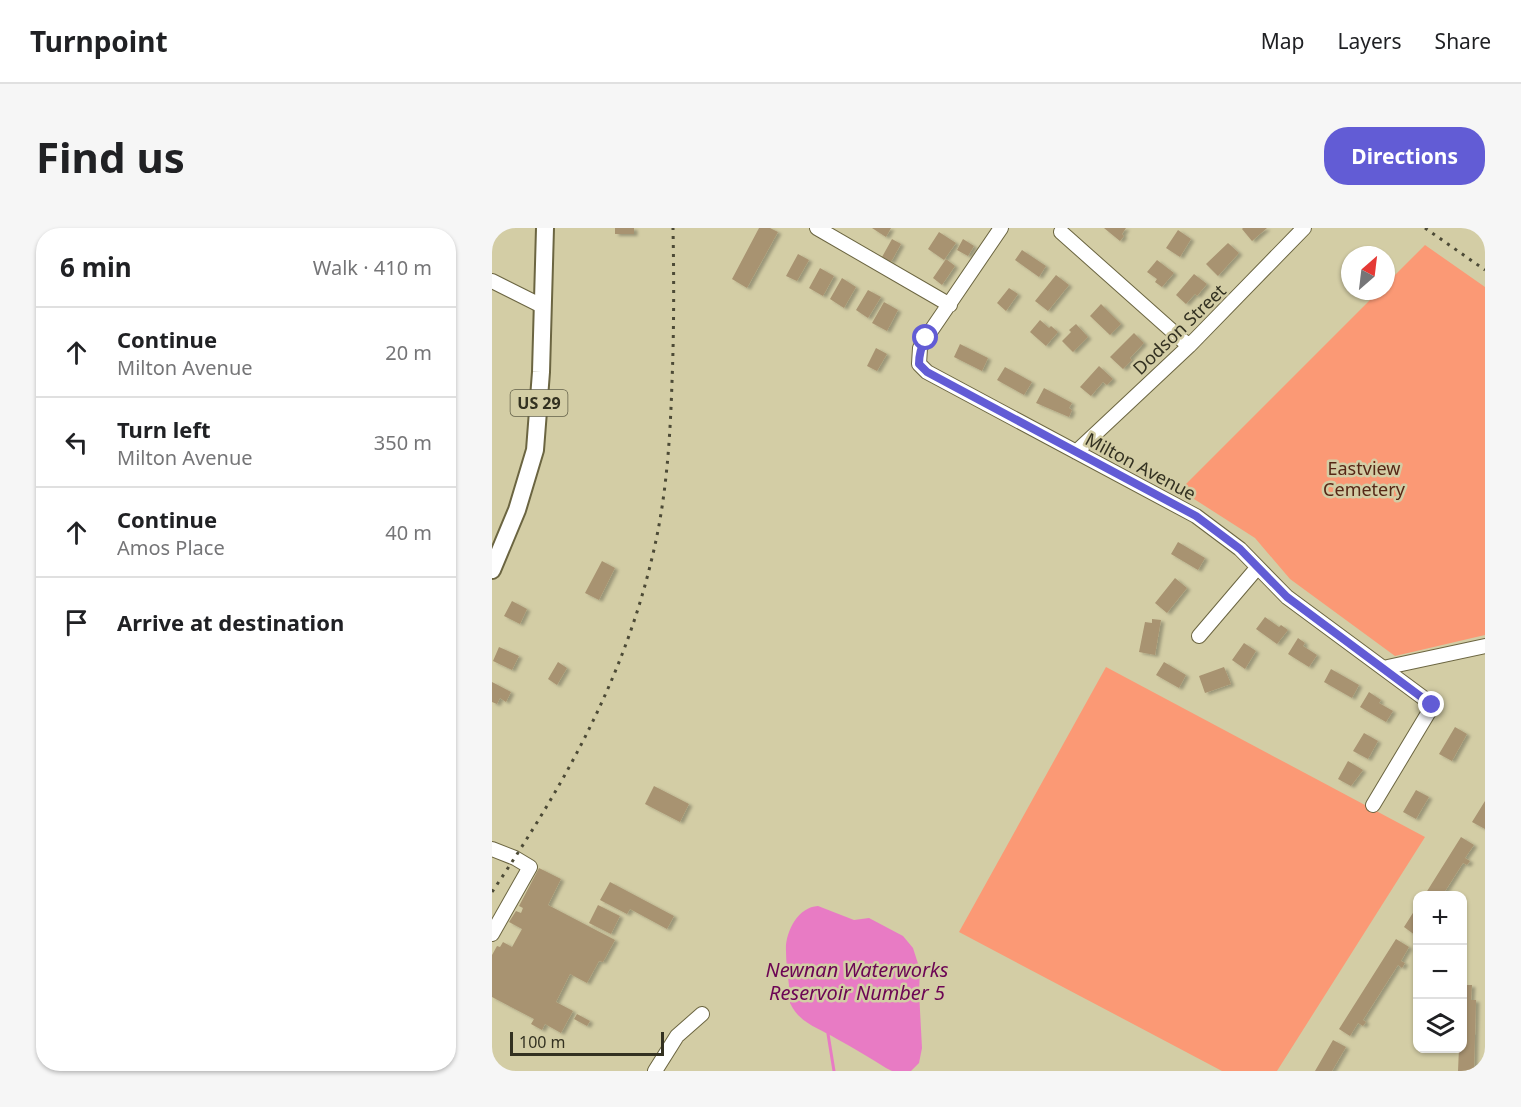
<!DOCTYPE html>
<meta charset="utf-8">
<style>
:root{--surface:#fff;--page:#f6f6f6;--text:#202124;--muted:#757577;--line:#e0e0e0;--accent:#625cd5}
body{margin:0;font-family:"Noto Sans",sans-serif;background:var(--page);color:var(--text)}
.controls{position:absolute;right:18px;bottom:18px;display:grid;overflow:hidden;border-radius:12px;box-shadow:0 2px 4px #0004}
.controls button{width:54px;height:54px;display:grid;place-items:center;padding:0;border:0;border-bottom:2px solid var(--line);background:var(--surface);color:var(--text);font:30px sans-serif}
.compass{position:absolute;left:849px;top:18px;width:54px;height:54px;border-radius:50%;background:var(--surface);box-shadow:0 2px 4px #0004;rotate:28deg}
.scale{position:absolute;left:18px;bottom:15px;width:154px;box-sizing:border-box;padding-left:6px;border:3px solid #333121;border-top:0;font-size:16px;line-height:21px;white-space:nowrap;color:#333121;-webkit-text-stroke:4px #d3cda5;paint-order:stroke}
.stop{position:absolute;width:18px;height:18px;margin:-14px;border:4px solid #625cd5;border-radius:50%;background:#fff}
.stop.end{background:#625cd5;border-color:#fff;box-shadow:0 2px 6px #0008}
.list{margin:0;padding:0;list-style:none}
h2{display:flex;justify-content:space-between;align-items:center;height:78px;margin:0;padding:0 24px;font-size:26px}
h2 small{font-size:20px;font-weight:400;color:var(--muted)}
.list li{display:grid;grid-template-columns:39px 1fr auto;gap:18px;align-items:center;box-sizing:border-box;height:90px;padding:0 24px;border-top:2px solid var(--line)}
.list b{display:block;font-size:22px;white-space:nowrap}
.list p{margin:0;font-size:20px;white-space:nowrap;color:var(--muted)}
.list em{font-size:20px;font-style:normal;color:var(--muted)}
.icon{flex:none;width:33px;height:33px;fill:none;stroke:currentColor;stroke-width:2;stroke-linecap:round;stroke-linejoin:round}
.map{position:relative;flex:none;width:993px;height:843px;overflow:hidden;border-radius:24px}
header{display:flex;align-items:center;gap:36px;box-sizing:border-box;height:84px;padding:0 30px;background:var(--surface);border-bottom:2px solid var(--line)}
header strong{font-size:28px}
nav{display:flex;gap:33px;margin-inline-start:auto;font-size:21px}
.intro{display:flex;align-items:center;justify-content:space-between;box-sizing:border-box;height:144px;padding:0 36px}
h1{margin:0;font-size:42px}
.button{padding:15px 27px;border-radius:24px;background:var(--accent);color:#fff;font-size:21px;font-weight:700}
main{display:flex;gap:36px;padding:0 36px}
aside{flex:1;background:var(--surface);border-radius:24px;box-shadow:0 2px 4px #0004}
.map>svg:first-child{display:block}
.green{fill:#fb9975}
.water{fill:#e87bc4}
.lines{fill:none;stroke-linecap:round;stroke-linejoin:round}
.stream{stroke:#e87bc4;stroke-width:3}
.building{fill:#a89371;filter:url(#shadow)}
.minor-casing{stroke:#6b6541;stroke-width:16}
.major-casing{stroke:#6b6541;stroke-width:20}
.minor{stroke:#fff;stroke-width:14}
.major{stroke:#fff;stroke-width:16}
.rail{stroke:#4c4a36;stroke-width:3;stroke-dasharray:3 6;stroke-linecap:butt}
.route{stroke:#625cd5;stroke-width:8}
.labels{text-anchor:middle;dominant-baseline:central;stroke-width:5;stroke-linejoin:round;paint-order:stroke}
.shield{fill:#d3cda5;stroke:#636049;stroke-width:1.5}
.shield-label{font-size:16px;font-weight:bold;fill:#333121}
.street-label{font-size:18px;fill:#333121;stroke:#d3cda5}
.park-label{font-size:18px;fill:#562716;stroke:#d3cda5}
.water-label{font-size:20px;font-style:italic;fill:#6c0554;stroke:#d3cda5}
</style>
<header>
<strong>Turnpoint</strong>
<nav><a>Map</a><a>Layers</a><a>Share</a></nav>
</header>
<div class="intro"><h1>Find us</h1><a class="button">Directions</a></div>
<main>
<aside>
<h2>6 min<small>Walk · 410 m</small></h2>
<ul class="list">
<li><svg class="icon" aria-label="ahead" viewBox="0 0 24 24"><path d="M12 20V5M6 11l6-6 6 6"/></svg><div><b>Continue</b><p>Milton Avenue</p></div><em>20 m</em></li>
<li><svg class="icon" aria-label="left" viewBox="0 0 24 24"><path d="M17 20v-9H6M10 6l-5 5 5 5"/></svg><div><b>Turn left</b><p>Milton Avenue</p></div><em>350 m</em></li>
<li><svg class="icon" aria-label="ahead" viewBox="0 0 24 24"><path d="M12 20V5M6 11l6-6 6 6"/></svg><div><b>Continue</b><p>Amos Place</p></div><em>40 m</em></li>
<li><svg class="icon" aria-label="arrive" viewBox="0 0 24 24"><path d="M6 21V4h12l-3 4 3 4H6"/></svg><div><b>Arrive at destination</b></div></li>
</ul>
</aside>
<div class="map">
<svg width="993" height="843" viewBox="0 0 993 843">
<defs>
<filter id="shadow"><feDropShadow dx="3.5" dy="2" stdDeviation="1.5" flood-color="#0004"/></filter>
</defs>
<rect width="100%" height="100%" fill="#d3cda5"/>
<!-- green -->
<path class="green" d="M 933,17 L 993,59 L 993,407 L 903,428 L 798,351 L 763,310 L 688,262 L 887,63 L 894,63 L 894,56 Z
M 614,439 L 933,609 L 785,843 L 730,843 L 467,704 Z"/>
<!-- water -->
<path class="water" d="M 326,678 L 362,692 L 377,690 L 411,708 L 421,720 L 428,742 L 427,764 L 430,820 L 427,835 L 419,843 L 400,843 L 394,840 C 378,830 362,820 345,811 C 327,800 308,796 298,775 C 298,757 294,741 294,723 C 293,704 306,679 326,678 Z"/>
<g class="lines">
<!-- stream -->
<path class="stream" d="M 336,806 L 342,843"/>
</g>
<!-- building -->
<path class="building" d="M 123,0 L 142,0 L 142,6 L 123,6 Z
M 267,0 L 278,0 L 286,4 L 255,60 L 240,51 Z
M 380,0 L 399,0 L 394,9 Z
M 612,0 L 634,0 L 630,6 L 632,8 L 628,13 Z
M 751,0 L 775,0 L 760,13 L 750,1 Z
M 686,2 L 699,11 L 688,29 L 674,20 Z
M 447,4 L 464,15 L 452,32 L 436,21 Z
M 400,11 L 409,16 L 399,34 L 390,29 Z
M 471,11 L 482,18 L 476,28 L 465,22 Z
M 736,15 L 747,25 L 726,48 L 714,36 Z
M 530,22 L 554,38 L 547,49 L 523,32 Z
M 306,26 L 317,32 L 305,53 L 294,48 Z
M 454,31 L 463,38 L 450,57 L 441,50 Z
M 665,32 L 682,45 L 670,59 L 663,54 L 665,51 L 655,44 Z
M 328,40 L 342,48 L 331,68 L 317,60 Z
M 702,46 L 715,56 L 705,68 L 703,66 L 694,76 L 684,67 Z
M 564,47 L 577,57 L 556,83 L 543,73 Z
M 350,50 L 364,59 L 352,80 L 338,71 Z
M 517,60 L 526,66 L 514,83 L 505,75 Z
M 376,62 L 389,69 L 376,90 L 364,82 Z
M 392,74 L 406,82 L 395,103 L 380,95 Z
M 609,76 L 629,96 L 618,107 L 598,88 Z
M 548,92 L 557,100 L 559,98 L 566,104 L 554,118 L 538,104 Z
M 584,96 L 596,109 L 581,124 L 570,113 L 579,104 L 577,102 Z
M 642,105 L 652,115 L 638,130 L 640,132 L 631,141 L 618,129 Z
M 468,116 L 496,130 L 490,143 L 462,129 Z
M 384,120 L 395,126 L 385,143 L 375,138 Z
M 607,138 L 621,151 L 615,157 L 611,154 L 599,168 L 588,159 Z
M 513,139 L 540,154 L 532,167 L 505,152 Z
M 552,160 L 580,175 L 577,180 L 580,182 L 577,189 L 544,175 Z
M 686,314 L 713,330 L 706,342 L 679,326 Z
M 110,333 L 123,340 L 107,372 L 93,365 Z
M 683,350 L 695,360 L 675,385 L 663,375 Z
M 20,373 L 35,381 L 28,396 L 12,388 Z
M 773,389 L 787,399 L 789,397 L 796,402 L 785,416 L 764,401 Z
M 660,391 L 669,392 L 663,427 L 647,424 L 653,394 L 660,395 Z
M 806,410 L 813,415 L 811,418 L 825,427 L 817,439 L 796,426 Z
M 752,415 L 764,423 L 753,441 L 740,432 Z
M 7,419 L 27,428 L 20,442 L 1,433 Z
M 66,434 L 75,440 L 65,457 L 56,451 Z
M 672,434 L 694,447 L 687,460 L 664,447 Z
M 732,439 L 739,456 L 713,465 L 707,448 Z
M 839,441 L 867,457 L 860,470 L 832,454 Z
M 0,454 L 19,464 L 14,474 L 8,470 L 5,476 L 0,474 Z
M 877,464 L 889,472 L 887,475 L 901,483 L 894,494 L 868,479 Z
M 963,499 L 975,506 L 960,533 L 947,526 Z
M 872,505 L 886,513 L 876,531 L 861,523 Z
M 856,533 L 871,542 L 859,558 L 846,551 Z
M 162,558 L 197,576 L 188,594 L 153,576 Z
M 924,562 L 937,569 L 924,591 L 911,584 Z
M 993,573 L 993,601 L 980,594 Z
M 969,609 L 982,617 L 973,630 L 978,633 L 975,637 L 971,635 L 950,668 L 932,668 Z
M 47,640 L 69,651 L 56,677 L 123,712 L 111,734 L 107,733 L 95,755 L 78,746 L 64,774 L 81,783 L 69,805 L 53,796 L 50,802 L 39,796 L 42,791 L 0,769 L 0,727 L 5,718 L 8,719 L 11,714 L 20,719 L 30,701 L 17,694 L 24,683 L 29,685 L 31,680 L 27,678 Z
M 118,654 L 182,688 L 175,701 L 138,681 L 135,686 L 108,672 Z
M 106,677 L 128,688 L 119,706 L 97,695 Z
M 926,677 L 926,703 L 923,707 L 912,699 Z
M 904,711 L 917,719 L 909,733 L 913,735 L 910,740 L 906,737 L 871,792 L 874,794 L 871,798 L 866,795 L 858,808 L 847,801 Z
M 970,757 L 980,757 L 979,772 L 984,772 L 982,843 L 966,843 L 967,820 L 970,820 Z
M 85,786 L 98,793 L 95,798 L 82,791 Z
M 841,812 L 854,819 L 840,843 L 823,843 Z"/>
<g class="lines">
<!-- minor casing -->
<g class="minor-casing">
<path id="minor" d="M 325,0 L 458,77
M 509,0 L 434,110 L 428,120 L 427,136 L 435,144 L 704,288 L 748,321 L 795,369 L 941,477 L 881,577
M 569,4 L 697,118
M 0,53 L 50,78
M 584,224 L 697,118 L 812,0
M 707,408 L 765,340
M 891,440 L 993,418
M 0,621 L 23,630 L 38,639 L 0,706
M 163,843 L 185,808 L 210,786"/>
</g>
<!-- major casing -->
<g class="major-casing">
<path id="major" d="M 0,342 L 25,282 L 43,222 L 49,144 L 53,0"/>
</g>
<!-- minor -->
<use href="#minor" class="minor"/>
<!-- major -->
<use href="#major" class="major"/>
<!-- rail -->
<path class="rail" d="M 933,0 L 993,42
M 0,664 C 69,562 130,455 159,334 C 174,275 178,215 180,154 C 182,103 182,52 181,0"/>
</g>
<g class="lines">
<!-- route -->
<path class="route" d="M 434,110 C 429,119 427,126 427,136 L 435,144 L 704,288 L 748,321 L 795,369 L 940,477"/>
</g>
<g class="labels">
<!-- shield labels -->
<rect class="shield" x="18.5" y="162" width="57" height="26" rx="4.5"/>
<g class="shield-label">
<text x="47" y="175">US 29</text>
</g>
<!-- street labels -->
<g class="street-label">
<text transform="translate(687 101) rotate(-44)">Dodson Street</text>
<text transform="translate(649 238) rotate(28)">Milton Avenue</text>
</g>
<!-- park labels -->
<g class="park-label">
<text x="872" y="240">Eastview<tspan x="872" dy="21">Cemetery</tspan></text>
</g>
<!-- water labels -->
<g class="water-label">
<text x="365" y="741">Newnan Waterworks<tspan x="365" dy="23">Reservoir Number 5</tspan></text>
</g>
</g>
</svg>
<div class="controls">
<button>+</button>
<button>−</button>
<button><svg class="icon" aria-label="layers" viewBox="0 0 24 24"><path d="M12 4l9 5-9 5-9-5zM3 14l9 5 9-5"/></svg></button>
</div>
<svg class="compass" viewBox="-18 -18 36 36"><path d="M0-13l5 13h-10z" fill="#e53935"/><path d="M0 13l5-13h-10z" fill="#757577"/></svg>
<div class="scale">100 m</div>
<div class="stop" style="left:434px;top:110px"></div>
<div class="stop end" style="left:940px;top:477px"></div>
</div>
</main>
